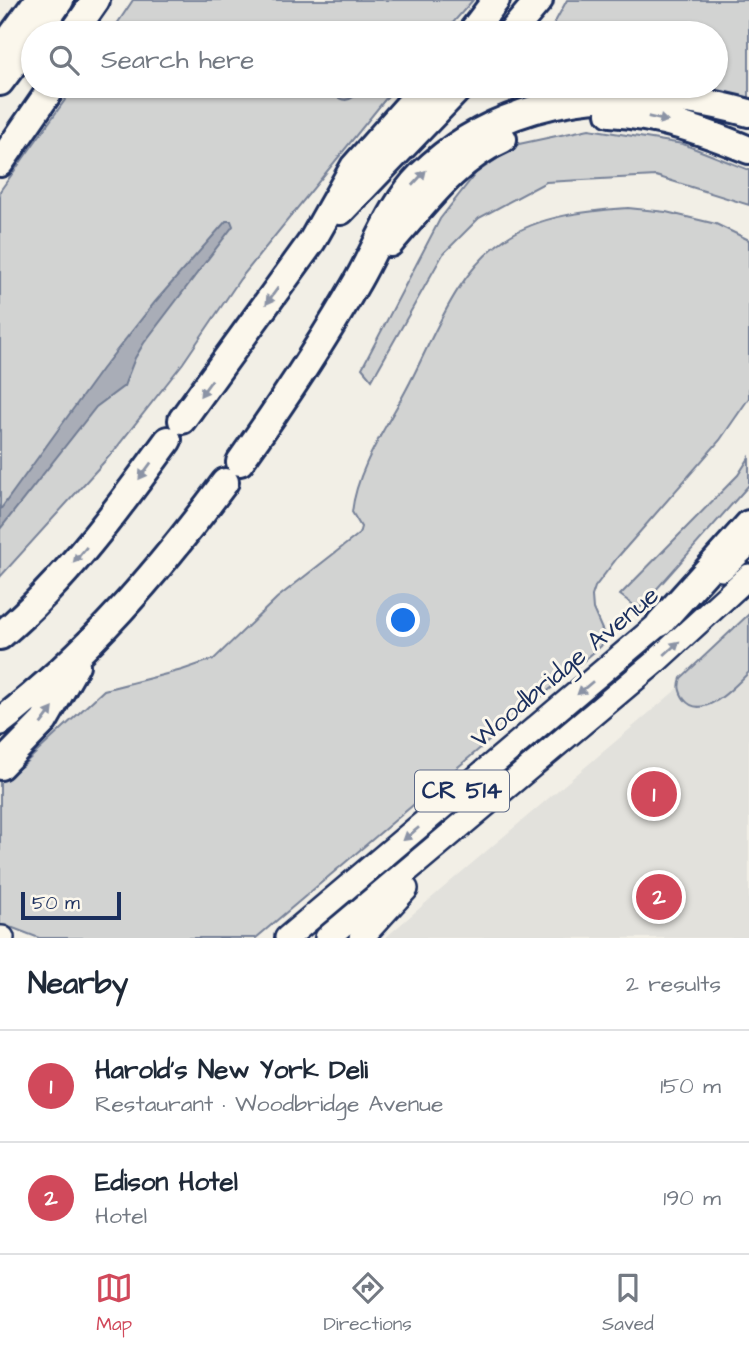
<!DOCTYPE html>
<meta charset="utf-8">
<style>
:root{--surface:#fff;--page:#f2f2f3;--text:#1f2937;--muted:#747a83;--line:#e0e1e3;--accent:#d1495b}
body{margin:0;font-family:"Architects Daughter",sans-serif;background:var(--page);color:var(--text)}
.scale{position:absolute;left:21px;bottom:18px;width:100px;box-sizing:border-box;padding-left:7px;border:4px solid #1b2f5e;border-top:0;font-size:19px;line-height:24px;white-space:nowrap;color:#1b2f5e;-webkit-text-stroke:5px #fbf7ec;paint-order:stroke}
.you{position:absolute;left:404px;top:621px;width:24px;height:24px;margin:-18px;border:5px solid #fff;border-radius:50%;background:#1a73e8;box-shadow:0 0 0 10px #1a73e833}
.badge{display:grid;place-items:center;width:46px;height:46px;border-radius:50%;background:var(--accent);color:#fff;font-size:23px;font-weight:700}
.pin{position:absolute;translate:-50% -50%;border:4px solid #fff;box-shadow:0 2px 7px #0006}
.list{margin:0;padding:0;list-style:none}
h2{display:flex;justify-content:space-between;align-items:center;height:91px;margin:0;padding:0 28px;font-size:30px}
h2 small{font-size:23px;font-weight:400;color:var(--muted)}
.list li{display:grid;grid-template-columns:46px 1fr auto;gap:21px;align-items:center;box-sizing:border-box;height:112px;padding:0 28px;border-top:2px solid var(--line)}
.list b{display:block;font-size:26px;white-space:nowrap}
.list p{margin:0;font-size:23px;white-space:nowrap;color:var(--muted)}
.list em{font-size:23px;font-style:normal;color:var(--muted)}
.icon{flex:none;width:38px;height:38px;fill:none;stroke:currentColor;stroke-width:2;stroke-linecap:round;stroke-linejoin:round}
.map{position:relative;flex:none;width:749px;height:938px;overflow:hidden}
.search{position:absolute;background:var(--surface);box-shadow:0 2px 5px #0004;left:21px;right:21px;top:21px;height:77px;display:flex;align-items:center;gap:18px;box-sizing:border-box;padding:0 24px;border-radius:38px;color:var(--muted);font-size:26px}
.sheet{height:315px;background:var(--surface)}
nav{display:flex;justify-content:space-around;align-items:center;box-sizing:border-box;height:98px;border-top:2px solid var(--line);background:var(--surface);font-size:19px;color:var(--muted)}
nav a{display:grid;justify-items:center;gap:4px}
nav .on{color:var(--accent)}
.map>svg:first-child{display:block}
.built{fill:#e2e1dc}
.green{fill:#d2d3d2;stroke:#768198;stroke-width:2}
.water{fill:#a9adb7;stroke:#707b93;stroke-width:2}
.lines{fill:none;stroke-linecap:round;stroke-linejoin:round}
.secondary-casing{stroke:#1b2f5e;stroke-width:26}
.primary-casing{stroke:#1b2f5e;stroke-width:28}
.motorway-casing{stroke:#1b2f5e;stroke-width:32}
.secondary{stroke:#fbf7ec;stroke-width:21}
.primary{stroke:#fbf7ec;stroke-width:23}
.motorway{stroke:#fbf7ec;stroke-width:26}
.oneway{fill:#8b93a5}
.labels{text-anchor:middle;dominant-baseline:central;stroke-width:6;stroke-linejoin:round;paint-order:stroke}
.shield{fill:#fbf7ec;stroke:#5e6b89;stroke-width:2}
.shield-label{font-size:24px;font-weight:bold;fill:#1b2f5e}
.street-label{font-size:26px;fill:#1b2f5e;stroke:#fbf7ec}
</style>
<div class="map">
<svg width="749" height="938" viewBox="0 0 749 938">
<rect width="100%" height="100%" fill="#f2efe6"/>
<filter id="ink" filterUnits="userSpaceOnUse"><feTurbulence type="fractalNoise" baseFrequency=".0143" numOctaves="2"/><feDisplacementMap in="SourceGraphic" scale="14" xChannelSelector="R" yChannelSelector="G"/><feConvolveMatrix kernelMatrix="1 2 1 2 8 2 1 2 1" color-interpolation-filters="sRGB"/></filter>
<g filter="url(#ink)">
<!-- built -->
<path class="built" d="M 749,628 L 749,938 L 385,938 L 450,882 Z"/>
<!-- green -->
<path class="green" d="M 133,0 L 473,0 L 444,33 L 111,33 Z
M 567,0 L 749,0 L 749,101 L 689,86 L 716,86 L 716,33 L 549,33 Z
M 75,86 L 396,86 L 240,279 L 183,363 L 113,452 L 0,577 L 0,191 Z
M 589,129 L 683,144 L 749,170 L 749,205 L 656,176 L 546,182 L 479,218 L 443,254 L 372,380 L 362,368 L 440,219 L 476,173 L 519,144 Z
M 628,208 L 666,212 L 716,224 L 749,240 L 749,398 L 720,440 L 617,558 L 595,587 L 592,596 L 593,609 L 604,634 L 604,641 L 601,646 L 256,938 L 39,938 L 13,928 L 0,927 L 0,782 L 23,765 L 104,690 L 182,670 L 214,659 L 277,598 L 359,534 L 361,527 L 352,512 C 357,468 386,428 406,390 C 434,338 454,274 505,239 C 540,215 587,211 628,208 Z
M 749,458 L 749,485 L 639,609 L 620,595 L 738,475 Z
M 749,614 L 749,672 C 735,686 702,723 684,699 C 679,691 678,686 681,678 Z"/>
<!-- water -->
<path class="water" d="M 324,86 L 364,86 C 347,106 343,103 324,86 Z
M 226,221 L 231,221 L 233,226 L 144,343 L 135,358 L 124,386 L 96,407 L 0,529 L 0,510 L 102,369 L 155,302 Z"/>
<g class="lines">
<!-- secondary casing -->
<g class="secondary-casing">
<path id="secondary" d="M 722,570 L 749,545"/>
</g>
<!-- primary casing -->
<g class="primary-casing">
<path id="primary" d="M 0,938 L 2,938
M 287,938 L 660,623
M 327,938 L 654,663 L 749,576
M 361,938 L 406,889"/>
</g>
<!-- motorway casing -->
<g class="motorway-casing">
<path id="motorway" d="M 37,33 L 60,0
M 73,33 L 96,0
M 471,33 L 496,0
M 511,33 L 539,0
M 0,52 L 38,0
M 0,82 L 33,38
M 610,113 C 660,116 703,131 749,150
M 0,163 L 53,86
M 341,211 L 461,86
M 390,243 C 423,206 456,159 503,139
M 182,420 L 312,241 L 354,167 L 426,86
M 240,462 C 282,403 322,343 358,280 C 378,245 392,204 421,175 C 507,90 638,82 749,113
M 660,623 L 749,524
M 0,636 C 66,580 117,510 168,440
M 0,722 C 89,653 158,572 225,482
M 0,766 L 44,721 L 76,665"/>
</g>
<!-- secondary -->
<use href="#secondary" class="secondary"/>
<!-- primary -->
<use href="#primary" class="primary"/>
<!-- motorway -->
<use href="#motorway" class="motorway"/>
</g>
<!-- one-way arrows -->
<defs><path id="oneway-solid" d="M-6-.8H1V-3.2L6.5 0L1 3.2V.8H-6Z" transform="scale(1.75)"/></defs>
<g class="oneway">
<use href="#oneway-solid" transform="translate(658 119) rotate(13)"/>
<use href="#oneway-solid" transform="translate(419 178) rotate(-47)"/>
<use href="#oneway-solid" transform="translate(272 296) rotate(126)"/>
<use href="#oneway-solid" transform="translate(206 388) rotate(126)"/>
<use href="#oneway-solid" transform="translate(145 471) rotate(126)"/>
<use href="#oneway-solid" transform="translate(80 555) rotate(130)"/>
<use href="#oneway-solid" transform="translate(672 648) rotate(-42)"/>
<use href="#oneway-solid" transform="translate(585 688) rotate(140)"/>
<use href="#oneway-solid" transform="translate(47 716) rotate(-53)"/>
<use href="#oneway-solid" transform="translate(411 834) rotate(140)"/>
</g>
</g>
<g class="labels">
<!-- shield labels -->
<rect class="shield" x="415" y="770.5" width="94" height="41" rx="5"/>
<g class="shield-label">
<text x="462" y="791">CR 514</text>
</g>
<!-- street labels -->
<g class="street-label">
<text transform="translate(565 667) rotate(-40)">Woodbridge Avenue</text>
</g>
</g>
</svg>
<div class="scale">50 m</div>
<div class="you"></div>
<div class="pin badge" style="left:654px;top:794px">1</div>
<div class="pin badge" style="left:659px;top:897px">2</div>
<div class="search"><svg class="icon" aria-label="search" viewBox="0 0 24 24"><circle cx="10" cy="10" r="6"/><path d="M15 15l6 6"/></svg>Search here</div>
</div>
<section class="sheet">
<h2>Nearby<small>2 results</small></h2>
<ul class="list">
<li><span class="badge">1</span><div><b>Harold's New York Deli</b><p>Restaurant · Woodbridge Avenue</p></div><em>150 m</em></li>
<li><span class="badge">2</span><div><b>Edison Hotel</b><p>Hotel</p></div><em>190 m</em></li>
</ul>
</section>
<nav>
<a class="on"><svg class="icon" aria-label="map" viewBox="0 0 24 24"><path d="M3 6l6-2 6 2 6-2v14l-6 2-6-2-6 2zM9 4v14M15 6v14"/></svg>Map</a>
<a><svg class="icon" aria-label="directions" viewBox="0 0 24 24"><path d="M12 3l9 9-9 9-9-9zM9 14v-3h6M13 9l2 2-2 2"/></svg>Directions</a>
<a><svg class="icon" aria-label="saved" viewBox="0 0 24 24"><path d="M7 4h10v16l-5-4-5 4z"/></svg>Saved</a>
</nav>
